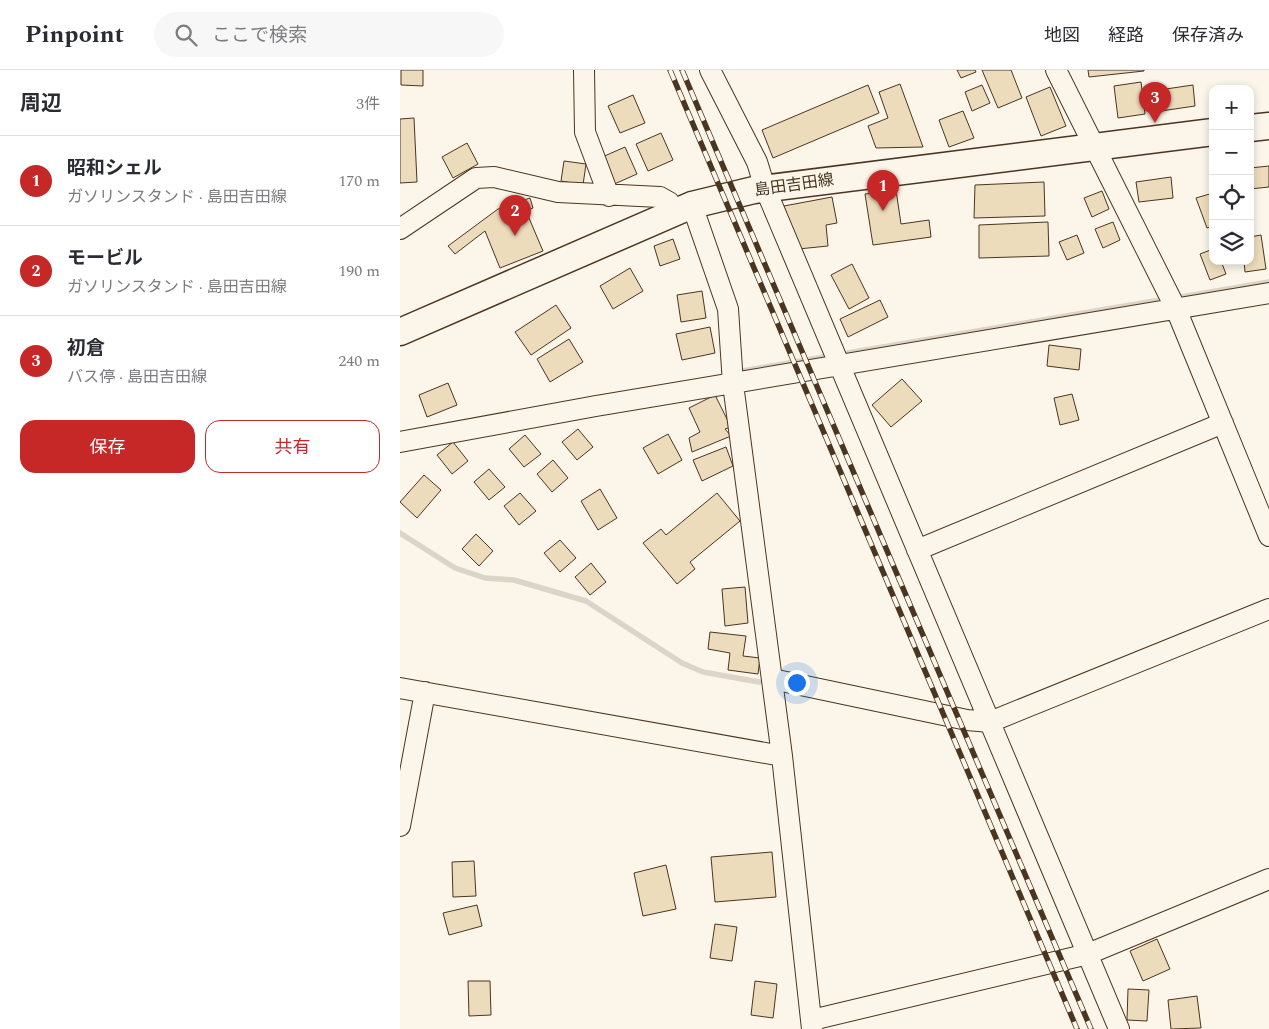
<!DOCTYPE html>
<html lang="ja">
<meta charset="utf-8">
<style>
:root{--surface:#fff;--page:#f7f7f7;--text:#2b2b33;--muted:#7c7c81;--line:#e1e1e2;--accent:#c62828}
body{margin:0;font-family:Spectral,"Noto Sans JP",serif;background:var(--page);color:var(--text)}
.controls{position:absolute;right:15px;top:15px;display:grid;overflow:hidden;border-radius:10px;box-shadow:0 2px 8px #0003}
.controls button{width:45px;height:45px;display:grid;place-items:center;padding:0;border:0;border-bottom:1px solid var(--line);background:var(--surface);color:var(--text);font:25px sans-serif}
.you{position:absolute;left:396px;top:612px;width:18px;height:18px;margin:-12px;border:4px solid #fff;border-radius:50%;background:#1a73e8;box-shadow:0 0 0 8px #1a73e833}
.badge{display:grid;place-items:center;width:32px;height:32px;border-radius:50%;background:var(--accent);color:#fff;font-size:16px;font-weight:700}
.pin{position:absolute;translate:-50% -41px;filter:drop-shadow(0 1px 2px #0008)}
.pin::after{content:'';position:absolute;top:26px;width:18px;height:15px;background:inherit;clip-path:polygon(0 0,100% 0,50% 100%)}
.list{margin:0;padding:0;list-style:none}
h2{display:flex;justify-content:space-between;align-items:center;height:65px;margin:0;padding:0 20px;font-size:21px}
h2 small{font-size:16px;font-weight:400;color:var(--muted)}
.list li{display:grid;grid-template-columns:32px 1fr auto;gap:15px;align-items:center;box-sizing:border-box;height:90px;padding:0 20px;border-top:1px solid var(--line)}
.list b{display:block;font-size:19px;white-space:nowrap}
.list p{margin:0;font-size:16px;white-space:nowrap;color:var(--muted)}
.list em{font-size:16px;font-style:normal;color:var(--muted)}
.actions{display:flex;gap:10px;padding:15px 20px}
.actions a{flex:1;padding:11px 0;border:1px solid var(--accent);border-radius:15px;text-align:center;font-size:18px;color:var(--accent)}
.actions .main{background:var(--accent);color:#fff}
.icon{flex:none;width:28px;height:28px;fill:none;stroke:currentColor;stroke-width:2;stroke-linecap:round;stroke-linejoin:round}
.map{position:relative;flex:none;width:869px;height:959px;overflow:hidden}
header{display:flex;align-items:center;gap:30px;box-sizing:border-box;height:70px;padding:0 25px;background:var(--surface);border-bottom:1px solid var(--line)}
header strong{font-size:24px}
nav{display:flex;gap:28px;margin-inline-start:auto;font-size:18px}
.search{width:350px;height:45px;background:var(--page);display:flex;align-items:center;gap:12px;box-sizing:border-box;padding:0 18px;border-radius:28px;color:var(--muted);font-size:19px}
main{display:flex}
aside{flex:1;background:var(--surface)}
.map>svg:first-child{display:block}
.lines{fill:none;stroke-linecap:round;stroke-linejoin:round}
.stream{stroke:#dcd4c6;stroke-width:5.5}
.building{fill:#ecdcbc;stroke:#4a3520}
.minor-casing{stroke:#4a3520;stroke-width:22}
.major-casing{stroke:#4a3520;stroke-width:29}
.minor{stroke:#fbf6e9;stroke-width:20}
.major{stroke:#fbf6e9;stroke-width:26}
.rail-casing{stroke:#4a3520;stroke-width:5.5}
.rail{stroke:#fbf6e9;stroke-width:4;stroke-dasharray:11;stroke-linecap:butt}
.labels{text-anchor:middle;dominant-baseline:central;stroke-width:4;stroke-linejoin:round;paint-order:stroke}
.street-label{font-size:16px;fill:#4a3520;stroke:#fbf6e9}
</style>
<header>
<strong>Pinpoint</strong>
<div class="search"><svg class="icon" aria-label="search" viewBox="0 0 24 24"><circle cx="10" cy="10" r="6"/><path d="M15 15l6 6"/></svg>ここで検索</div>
<nav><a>地図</a><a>経路</a><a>保存済み</a></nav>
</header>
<main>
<aside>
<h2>周辺<small>3件</small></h2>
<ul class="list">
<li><span class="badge">1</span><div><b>昭和シェル</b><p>ガソリンスタンド · 島田吉田線</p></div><em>170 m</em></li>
<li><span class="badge">2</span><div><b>モービル</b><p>ガソリンスタンド · 島田吉田線</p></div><em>190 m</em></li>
<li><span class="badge">3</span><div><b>初倉</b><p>バス停 · 島田吉田線</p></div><em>240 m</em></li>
</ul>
<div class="actions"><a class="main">保存</a><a>共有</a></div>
</aside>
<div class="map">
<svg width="869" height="959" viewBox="0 0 869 959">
<rect width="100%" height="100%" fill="#fbf6e9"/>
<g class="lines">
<!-- stream -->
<path class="stream" d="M 775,228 L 869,212
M 336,302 L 766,229
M 0,463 L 55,498 L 85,508 L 114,510 L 186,531 L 282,593 L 303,602 L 359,612"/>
</g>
<!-- building -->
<path class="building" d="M 1,0 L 23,0 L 23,16 L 1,15 Z
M 557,0 L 575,0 L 576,2 L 561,8 Z
M 582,0 L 611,0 L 622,28 L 598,38 Z
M 688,0 L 744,0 L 744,1 L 689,7 Z
M 741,12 L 745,44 L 718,48 L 714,16 Z
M 500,14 L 523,77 L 476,78 L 468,56 L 488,48 L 479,22 Z
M 468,15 L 479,43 L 373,88 L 362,60 Z
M 582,15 L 590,33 L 572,41 L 565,22 Z
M 793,15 L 795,36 L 761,41 L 759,20 Z
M 650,17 L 666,56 L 641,66 L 626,27 Z
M 233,25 L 245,53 L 220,63 L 208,36 Z
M 563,41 L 574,68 L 549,77 L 539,50 Z
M 14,48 L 17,112 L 0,113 L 0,49 Z
M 261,63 L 273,90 L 248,101 L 236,74 Z
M 67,73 L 78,94 L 53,108 L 42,87 Z
M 225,77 L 237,104 L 212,115 L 200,88 Z
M 164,91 L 186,94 L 183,115 L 161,111 Z
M 869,96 L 869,117 L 850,119 L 850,98 Z
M 771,107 L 773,128 L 739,132 L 736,112 Z
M 644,112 L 645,146 L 574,148 L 575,115 Z
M 496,120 L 501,154 L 529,150 L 531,167 L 473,175 L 465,124 Z
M 702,121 L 709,139 L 692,147 L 684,128 Z
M 813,123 L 813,156 L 807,158 L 796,128 Z
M 432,127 L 437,153 L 426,155 L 428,176 L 398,179 L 384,136 Z
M 130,128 L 133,138 L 126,141 L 143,181 L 100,198 L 85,161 L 55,184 L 48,176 L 98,139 Z
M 648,152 L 649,186 L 579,188 L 579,155 Z
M 713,152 L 720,170 L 703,178 L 695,159 Z
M 677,165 L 684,183 L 667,190 L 659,172 Z
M 861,165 L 866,199 L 845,202 L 844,191 L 850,191 L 850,167 Z
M 273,169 L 280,189 L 260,196 L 254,176 Z
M 813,179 L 813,191 L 821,191 L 826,204 L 810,210 L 800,184 Z
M 452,194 L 469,228 L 449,239 L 431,205 Z
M 230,198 L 243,221 L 213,239 L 200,216 Z
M 302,221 L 306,248 L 281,252 L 277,225 Z
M 480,230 L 488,247 L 448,267 L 440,249 Z
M 156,235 L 171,258 L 131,285 L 115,262 Z
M 310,257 L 315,283 L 282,290 L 276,264 Z
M 169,269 L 183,292 L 150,312 L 137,289 Z
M 649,275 L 681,279 L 679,300 L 647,296 Z
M 502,309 L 522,331 L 491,357 L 472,335 Z
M 48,313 L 57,335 L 27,347 L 19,325 Z
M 672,324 L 679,350 L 660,355 L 654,328 Z
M 315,325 L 331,357 L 325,359 L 331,366 L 292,382 L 289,368 L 300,362 L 289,338 Z
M 178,359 L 193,377 L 177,390 L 162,372 Z
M 268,364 L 282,390 L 258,404 L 243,378 Z
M 125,365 L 141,384 L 124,397 L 109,379 Z
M 53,372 L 68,391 L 52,404 L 37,385 Z
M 326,377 L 333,396 L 302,411 L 293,390 Z
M 153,390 L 168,408 L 152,422 L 137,404 Z
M 89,399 L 105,417 L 89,430 L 74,412 Z
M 24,405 L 41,420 L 17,448 L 0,432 Z
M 200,419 L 217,448 L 198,460 L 181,431 Z
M 120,423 L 136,441 L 119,455 L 104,436 Z
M 317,423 L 340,451 L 290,492 L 295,499 L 277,514 L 243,473 L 261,459 L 266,465 Z
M 76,464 L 93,481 L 79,496 L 62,479 Z
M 160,470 L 176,488 L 160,502 L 144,483 Z
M 191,493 L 206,512 L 190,525 L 175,507 Z
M 345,517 L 348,553 L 325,556 L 322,519 Z
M 310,562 L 346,566 L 343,586 L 360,588 L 358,604 L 328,600 L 330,583 L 308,579 Z
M 372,782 L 376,827 L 315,832 L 311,787 Z
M 74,791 L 76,826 L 53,827 L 52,792 Z
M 266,795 L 276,839 L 243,846 L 234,803 Z
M 77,835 L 82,856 L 49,865 L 43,843 Z
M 315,854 L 337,857 L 332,891 L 310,888 Z
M 757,869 L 770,899 L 743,911 L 730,881 Z
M 68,911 L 90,911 L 91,945 L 69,946 Z
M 355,911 L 377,914 L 373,948 L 351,945 Z
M 728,919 L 749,920 L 747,951 L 727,950 Z
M 797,926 L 801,958 L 771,959 L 768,930 Z"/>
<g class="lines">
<!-- minor casing -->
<g class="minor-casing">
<path id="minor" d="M 184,0 L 185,62 L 209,126
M 310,0 L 357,92 L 365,118 L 719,959
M 656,0 L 776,239 L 869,466
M 292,135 L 328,239 L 333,314 L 382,686 L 412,959
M 0,159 L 76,108 L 94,107 L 158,122 L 260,127 L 269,132 L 277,142
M 0,372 L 196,336 L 869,223
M 517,480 L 823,353
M 372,609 L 567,650 L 590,652 L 869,539
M 0,618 L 382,686
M 0,756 L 25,622
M 412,950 L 688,884 L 869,809"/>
</g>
<!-- major casing -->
<g class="major-casing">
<path id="major" d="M 850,58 L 869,56
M 0,262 L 292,135 L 354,120 L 813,62"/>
</g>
<!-- minor -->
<use href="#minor" class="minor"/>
<!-- major -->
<use href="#major" class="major"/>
<!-- rail casing -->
<g class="rail-casing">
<path id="rail" d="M 270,0 L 677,959
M 282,0 L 691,959"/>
</g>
<!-- rail -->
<use href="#rail" class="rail"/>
</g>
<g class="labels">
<!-- street labels -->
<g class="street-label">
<text transform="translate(394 115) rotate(-8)">島田吉田線</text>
</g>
</g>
</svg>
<div class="controls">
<button>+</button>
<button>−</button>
<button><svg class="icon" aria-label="locate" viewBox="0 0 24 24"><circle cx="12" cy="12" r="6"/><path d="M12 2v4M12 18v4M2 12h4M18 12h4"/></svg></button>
<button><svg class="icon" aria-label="layers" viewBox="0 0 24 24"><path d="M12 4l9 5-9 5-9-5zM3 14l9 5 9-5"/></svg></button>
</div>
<div class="you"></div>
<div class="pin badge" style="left:483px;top:141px">1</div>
<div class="pin badge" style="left:115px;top:166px">2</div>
<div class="pin badge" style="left:755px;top:53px">3</div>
</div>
</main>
